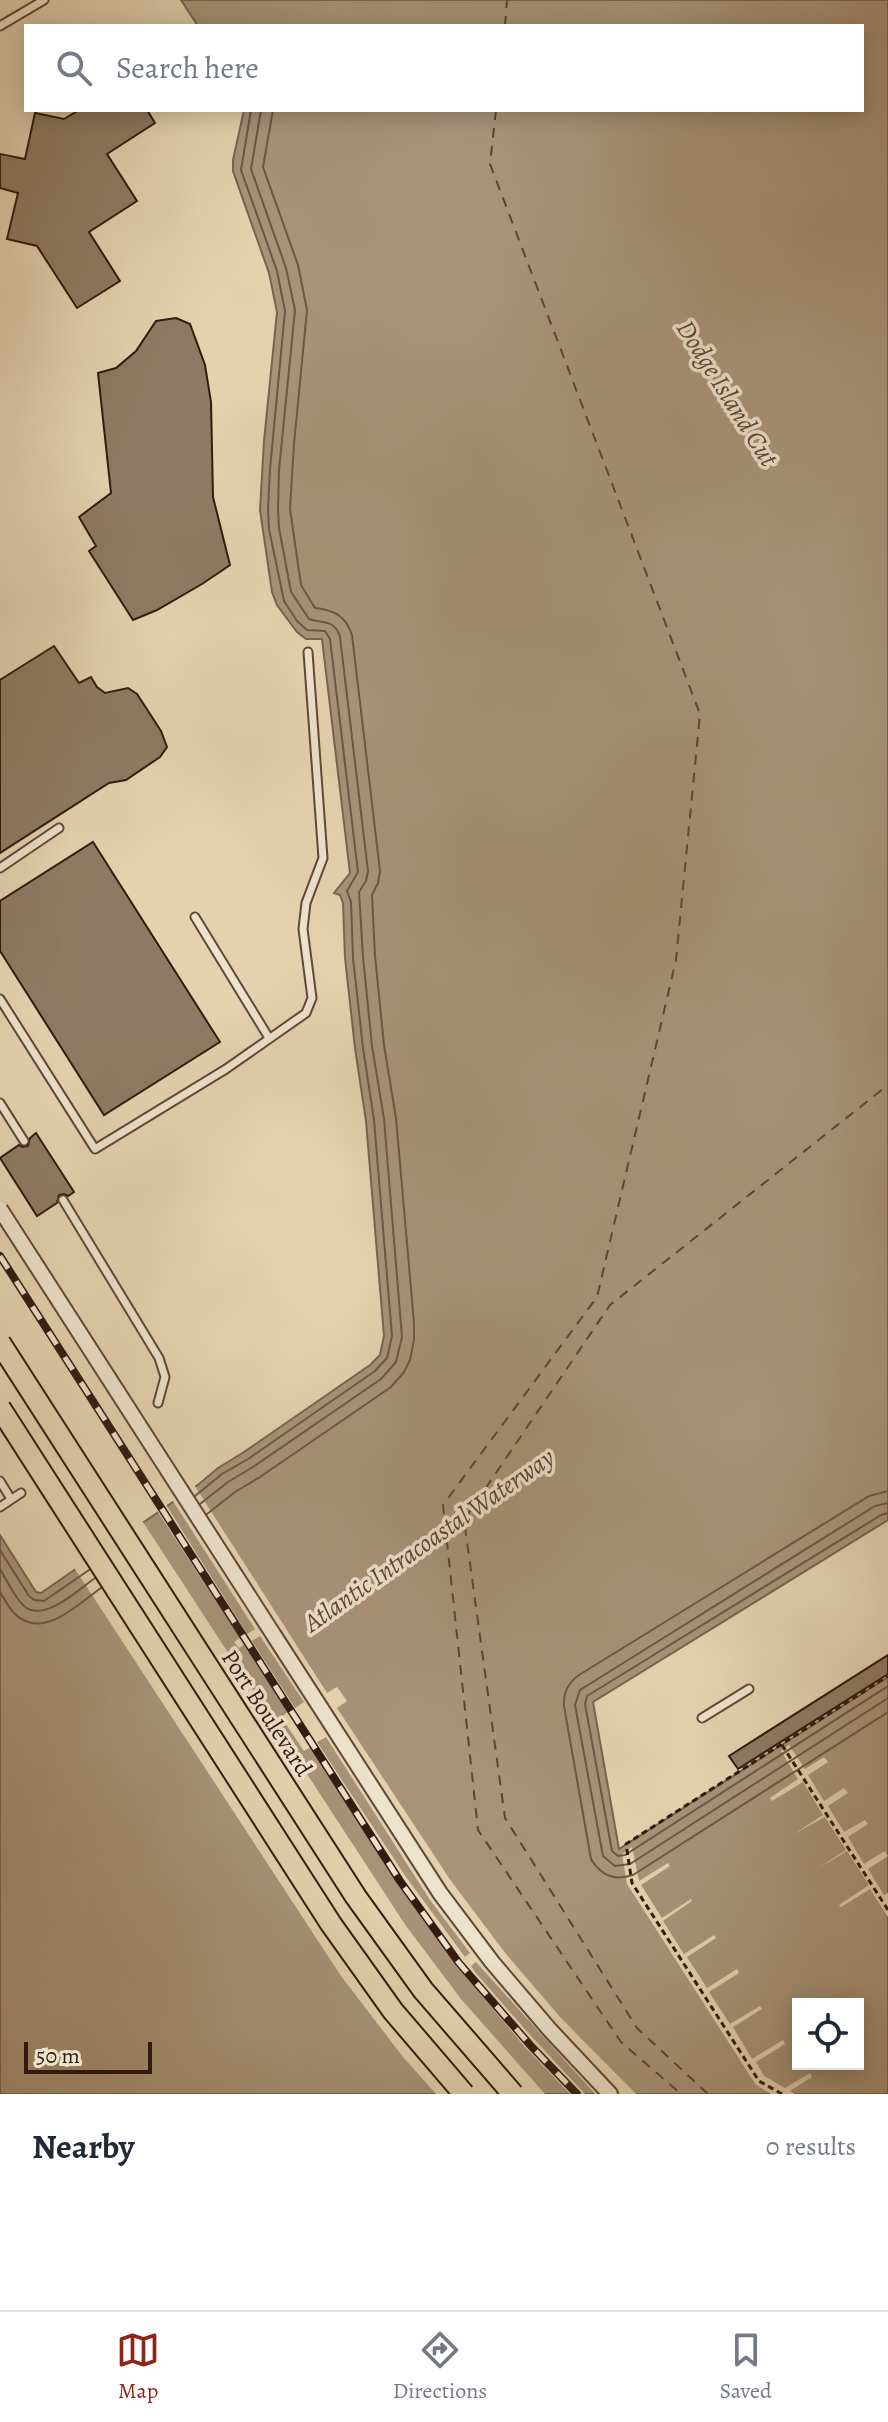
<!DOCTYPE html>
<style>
:root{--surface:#fff;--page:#f2f2f3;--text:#1f2937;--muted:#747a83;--line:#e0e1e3;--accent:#8f2418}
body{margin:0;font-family:Alegreya,serif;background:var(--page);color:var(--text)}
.controls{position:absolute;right:24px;bottom:24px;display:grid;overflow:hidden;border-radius:0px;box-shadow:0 4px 20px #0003}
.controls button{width:72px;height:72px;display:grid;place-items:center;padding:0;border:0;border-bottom:2px solid var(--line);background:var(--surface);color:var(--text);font:40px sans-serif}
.scale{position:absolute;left:24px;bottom:20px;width:128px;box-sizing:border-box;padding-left:8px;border:4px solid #331a10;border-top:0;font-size:22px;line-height:28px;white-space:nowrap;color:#331a10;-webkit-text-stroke:6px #ede2cb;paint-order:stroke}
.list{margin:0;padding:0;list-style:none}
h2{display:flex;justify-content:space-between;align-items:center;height:104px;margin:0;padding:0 32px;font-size:34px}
h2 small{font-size:26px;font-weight:400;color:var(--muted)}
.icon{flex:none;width:44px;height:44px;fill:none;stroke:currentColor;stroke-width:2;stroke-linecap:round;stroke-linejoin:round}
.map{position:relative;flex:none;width:888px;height:2094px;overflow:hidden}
.search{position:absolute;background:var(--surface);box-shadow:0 4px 20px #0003;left:24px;right:24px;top:24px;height:88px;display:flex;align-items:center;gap:20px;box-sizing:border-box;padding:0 28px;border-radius:0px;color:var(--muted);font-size:30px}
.sheet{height:216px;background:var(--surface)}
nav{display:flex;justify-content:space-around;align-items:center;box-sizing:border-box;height:112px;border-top:2px solid var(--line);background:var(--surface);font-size:22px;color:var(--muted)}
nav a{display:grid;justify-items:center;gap:4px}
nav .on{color:var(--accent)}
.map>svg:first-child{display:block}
.water{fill:#a89379;stroke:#79634f;stroke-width:2;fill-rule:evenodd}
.pier{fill:#e4d2af;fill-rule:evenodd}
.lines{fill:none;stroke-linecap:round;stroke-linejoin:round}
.shore{stroke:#6e5644;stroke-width:2}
.ferry{stroke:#5c4435;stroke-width:2;stroke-dasharray:10 8;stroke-linecap:butt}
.building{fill:#8f7a63;stroke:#331a10;stroke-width:2}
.lane-casing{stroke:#5f4838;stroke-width:11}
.street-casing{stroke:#5f4838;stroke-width:18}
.path{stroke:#331a10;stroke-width:3;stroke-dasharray:6 4;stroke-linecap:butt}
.lane{stroke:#ede2cb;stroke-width:7}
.street{stroke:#ede2cb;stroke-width:14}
.rail-casing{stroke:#331a10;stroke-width:8}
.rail{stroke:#ede2cb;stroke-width:5;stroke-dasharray:15;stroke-linecap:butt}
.street-bridge-casing{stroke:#5f4838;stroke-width:18;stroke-linecap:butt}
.primary-bridge-casing{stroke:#331a10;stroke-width:24;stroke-linecap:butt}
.street-bridge{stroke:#ede2cb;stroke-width:14}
.primary-bridge{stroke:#e4d2af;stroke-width:20}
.labels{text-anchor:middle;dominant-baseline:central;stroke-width:7;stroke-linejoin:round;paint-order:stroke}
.street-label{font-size:24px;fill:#331a10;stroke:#ede2cb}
.water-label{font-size:26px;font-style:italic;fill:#5c4435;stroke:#ede2cb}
</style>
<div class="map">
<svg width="888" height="2094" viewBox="0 0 888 2094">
<rect width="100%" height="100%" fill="#e4d2af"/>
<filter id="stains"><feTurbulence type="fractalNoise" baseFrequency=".0025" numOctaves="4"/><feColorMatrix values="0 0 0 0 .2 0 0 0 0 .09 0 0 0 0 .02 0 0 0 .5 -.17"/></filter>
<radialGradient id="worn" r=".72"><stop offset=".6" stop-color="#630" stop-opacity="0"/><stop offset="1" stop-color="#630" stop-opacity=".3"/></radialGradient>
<!-- water -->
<path class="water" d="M 181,0 L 888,0 L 888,1520 L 593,1702 L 619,1849 L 888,1677 L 888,2094 L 0,2094 L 0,1535 L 36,1592 L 41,1593 L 199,1484 L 218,1468 L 244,1452 L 370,1365 L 380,1355 L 384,1336 L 366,1121 L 355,1048 L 345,958 L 343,903 L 340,895 L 334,893 L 350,873 L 322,639 L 306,639 L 297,632 L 277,605 L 272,592 L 260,510 L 264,441 L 277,312 L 269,273 L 233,171 L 233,160 L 244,110 L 862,110 L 862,26 L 198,26 ZM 798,2004 L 858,2004 L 858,2064 L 798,2064 Z"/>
<!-- pier -->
<path class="pier" d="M 193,1483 L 327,1693 L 337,1687 L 347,1701 L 337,1708 L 451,1881 L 506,1954 L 560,2017 L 636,2094 L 595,2094 L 476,1962 L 471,1966 L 475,1972 L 532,2037 L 585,2094 L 570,2094 L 524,2046 L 468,1979 L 397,1883 L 311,1747 L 304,1751 L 281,1717 L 288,1712 L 244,1645 L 239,1648 L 234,1642 L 240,1638 L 156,1509 L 165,1503 L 247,1634 L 255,1629 L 171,1498 ZM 260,1636 L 304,1702 L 295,1708 L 252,1641 ZM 326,1737 L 430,1900 L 470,1953 L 465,1957 L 406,1877 L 334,1768 L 317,1742 Z
M 141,1519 L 406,1926 L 461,1999 L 545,2094 L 436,2094 L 403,2057 L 341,1976 L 73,1566 Z
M 789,1745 L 805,1769 L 824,1757 L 828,1762 L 808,1775 L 824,1801 L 844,1788 L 848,1793 L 828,1806 L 844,1832 L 865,1820 L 868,1824 L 848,1837 L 864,1864 L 885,1851 L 888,1856 L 868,1869 L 884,1895 L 888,1893 L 888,1917 L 870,1889 L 841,1907 L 839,1905 L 869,1885 L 847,1851 L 817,1869 L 846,1850 L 825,1817 L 794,1834 L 823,1815 L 803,1782 L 772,1801 L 770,1798 L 798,1779 L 781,1751 Z
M 632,1847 L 639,1881 L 668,1863 L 670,1866 L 641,1885 L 662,1918 L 691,1899 L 692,1901 L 663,1921 L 684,1954 L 714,1935 L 716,1938 L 687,1957 L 707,1988 L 737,1969 L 739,1973 L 709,1992 L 730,2024 L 760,2006 L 762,2009 L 733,2027 L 752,2059 L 783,2040 L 785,2044 L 756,2062 L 764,2076 L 785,2088 L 810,2073 L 812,2077 L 790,2091 L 795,2094 L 771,2094 L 756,2085 L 627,1884 L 622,1854 Z"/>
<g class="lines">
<!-- shore -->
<path class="shore" d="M 888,1491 L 869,1496 L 579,1675 C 568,1683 563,1693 564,1706 L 591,1859 C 601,1876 615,1881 633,1875 L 888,1712
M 195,1496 L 222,1474 L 248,1459 L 375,1371 L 387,1358 L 392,1336 L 374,1120 L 363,1048 L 353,958 L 351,902 L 347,891 L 358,872 L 330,639 L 325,631 L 307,630 L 297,621 L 284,601 L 269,529 L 268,509 L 270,469 L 285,311 L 277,271 L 241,170 L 251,110
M 888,1503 L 875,1506 L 580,1690 L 575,1705 L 603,1856 L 615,1866 L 630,1864 L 888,1698
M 200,1504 L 228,1482 L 253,1467 L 381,1379 L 396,1362 L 402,1337 L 384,1119 L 372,1046 L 363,957 L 359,892 L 366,881 L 368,871 L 340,637 C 335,619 323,624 309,619 L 291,592 L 279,528 L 278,509 L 279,470 L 295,310 L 286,268 L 251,169 L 261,110
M 888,1513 L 881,1515 L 587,1696 L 585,1704 L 612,1851 L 618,1856 L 625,1855 L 888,1686
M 207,1514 L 235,1492 L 260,1477 L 391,1387 L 404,1372 L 410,1360 L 414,1340 L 414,1323 L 396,1118 L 384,1045 L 375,956 L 372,895 L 378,883 L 380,871 L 352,635 C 346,616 334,610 315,608 L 301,585 L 290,509 L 294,444 L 307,310 L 298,265 L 263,167 L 273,110
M 0,1550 L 29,1596 L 34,1600 L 44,1601 L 89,1570
M 0,1569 C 7,1580 14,1597 24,1606 C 44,1623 78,1590 95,1578
M 0,1592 C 4,1599 9,1608 15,1614 C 43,1641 78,1604 101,1588"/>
<!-- ferry -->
<path class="ferry" d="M 505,26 L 507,0
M 496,110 L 490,164 L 700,714 L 676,960 L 597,1297 L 443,1505 L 478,1830 L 621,2042 L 681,2094
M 708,2094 L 637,2028 L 505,1818 L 464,1520 L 610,1305 L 888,1085"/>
</g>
<!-- building -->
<path class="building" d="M 79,110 L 147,110 L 155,123 L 107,154 L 137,201 L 89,232 L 120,281 L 77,308 L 37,246 L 7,239 L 18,193 L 0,188 L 0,154 L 25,159 L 35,113 L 64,119 Z
M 176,318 L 190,324 L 205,365 L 211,402 L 213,497 L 230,565 L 202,584 L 157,610 L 133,620 L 89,551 L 96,546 L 79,517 L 111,493 L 98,373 L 116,368 L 136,351 L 156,321 Z
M 54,646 L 79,683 L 91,677 L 97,687 L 105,693 L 128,688 L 137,694 L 161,731 L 167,747 L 160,757 L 126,780 L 109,783 L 0,853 L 0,680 Z
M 93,842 L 220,1042 L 104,1115 L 0,951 L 0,901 Z
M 36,1133 L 74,1192 L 68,1196 L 64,1194 L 59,1195 L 57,1203 L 37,1216 L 0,1158 L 19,1145 L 23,1147 L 28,1146 L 30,1138 Z
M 888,1655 L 888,1674 L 738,1769 L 729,1756 Z"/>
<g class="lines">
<!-- lane casing -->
<g class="lane-casing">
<path id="lane" d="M 0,26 L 44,0
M 0,868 L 59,828
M 195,917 L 269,1038
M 0,999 L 95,1149 L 226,1069 L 306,1013 L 312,998 L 303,929 L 306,903 L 323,858 L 308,652
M 0,1103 L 24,1141
M 63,1200 L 159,1358 L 165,1377 L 158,1403
M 0,1481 L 11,1499
M 0,1507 L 21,1493
M 702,1718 L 749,1689"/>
</g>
<!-- street casing -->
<g class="street-casing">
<path id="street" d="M 275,1637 L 440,1893 L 492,1962 L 550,2030 L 610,2094"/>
</g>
<!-- path -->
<path class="path" d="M 782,1745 L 888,1910
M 782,2094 L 759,2081 L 632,1883 L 626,1844 L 888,1676"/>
<!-- lane -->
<use href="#lane" class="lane"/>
<!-- street -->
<use href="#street" class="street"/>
<!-- rail casing -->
<g class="rail-casing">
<path id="rail" d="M 0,1256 L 400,1881 L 459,1963 L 531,2046 L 577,2094"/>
</g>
<!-- rail -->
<use href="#rail" class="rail"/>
<!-- street-bridge casing -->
<g class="street-bridge-casing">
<path id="street-bridge" d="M 0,1209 L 275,1637"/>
</g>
<!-- primary-bridge casing -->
<g class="primary-bridge-casing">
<path id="primary-bridge" d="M 0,1343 L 356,1897 L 423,1990 L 513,2094
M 0,1408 L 331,1924 L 393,2011 L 464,2094"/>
</g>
<!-- street-bridge -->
<use href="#street-bridge" class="street-bridge"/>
<!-- primary-bridge -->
<use href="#primary-bridge" class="primary-bridge"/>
</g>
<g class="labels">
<!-- street labels -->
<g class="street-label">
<text transform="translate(267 1713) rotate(57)">Port Boulevard</text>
</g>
<!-- water labels -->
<g class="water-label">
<text transform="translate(727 393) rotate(58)">Dodge Island Cut</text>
<text transform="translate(429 1540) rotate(-35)">Atlantic Intracoastal Waterway</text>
</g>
</g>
<rect width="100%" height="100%" filter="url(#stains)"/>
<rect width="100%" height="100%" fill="url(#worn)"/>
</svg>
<div class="controls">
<button><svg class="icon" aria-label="locate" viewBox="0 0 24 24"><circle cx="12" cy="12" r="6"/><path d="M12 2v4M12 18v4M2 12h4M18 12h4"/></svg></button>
</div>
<div class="scale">50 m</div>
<div class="search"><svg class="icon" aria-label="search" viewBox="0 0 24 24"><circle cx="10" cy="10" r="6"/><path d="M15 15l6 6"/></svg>Search here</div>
</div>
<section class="sheet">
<h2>Nearby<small>0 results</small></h2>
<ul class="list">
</ul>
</section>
<nav>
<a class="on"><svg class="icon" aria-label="map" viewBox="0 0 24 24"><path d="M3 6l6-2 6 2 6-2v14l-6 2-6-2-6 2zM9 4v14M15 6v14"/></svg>Map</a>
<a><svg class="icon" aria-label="directions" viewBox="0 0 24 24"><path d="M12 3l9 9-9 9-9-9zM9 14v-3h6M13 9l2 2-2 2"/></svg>Directions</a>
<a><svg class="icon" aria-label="saved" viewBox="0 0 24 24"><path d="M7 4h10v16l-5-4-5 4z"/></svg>Saved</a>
</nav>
